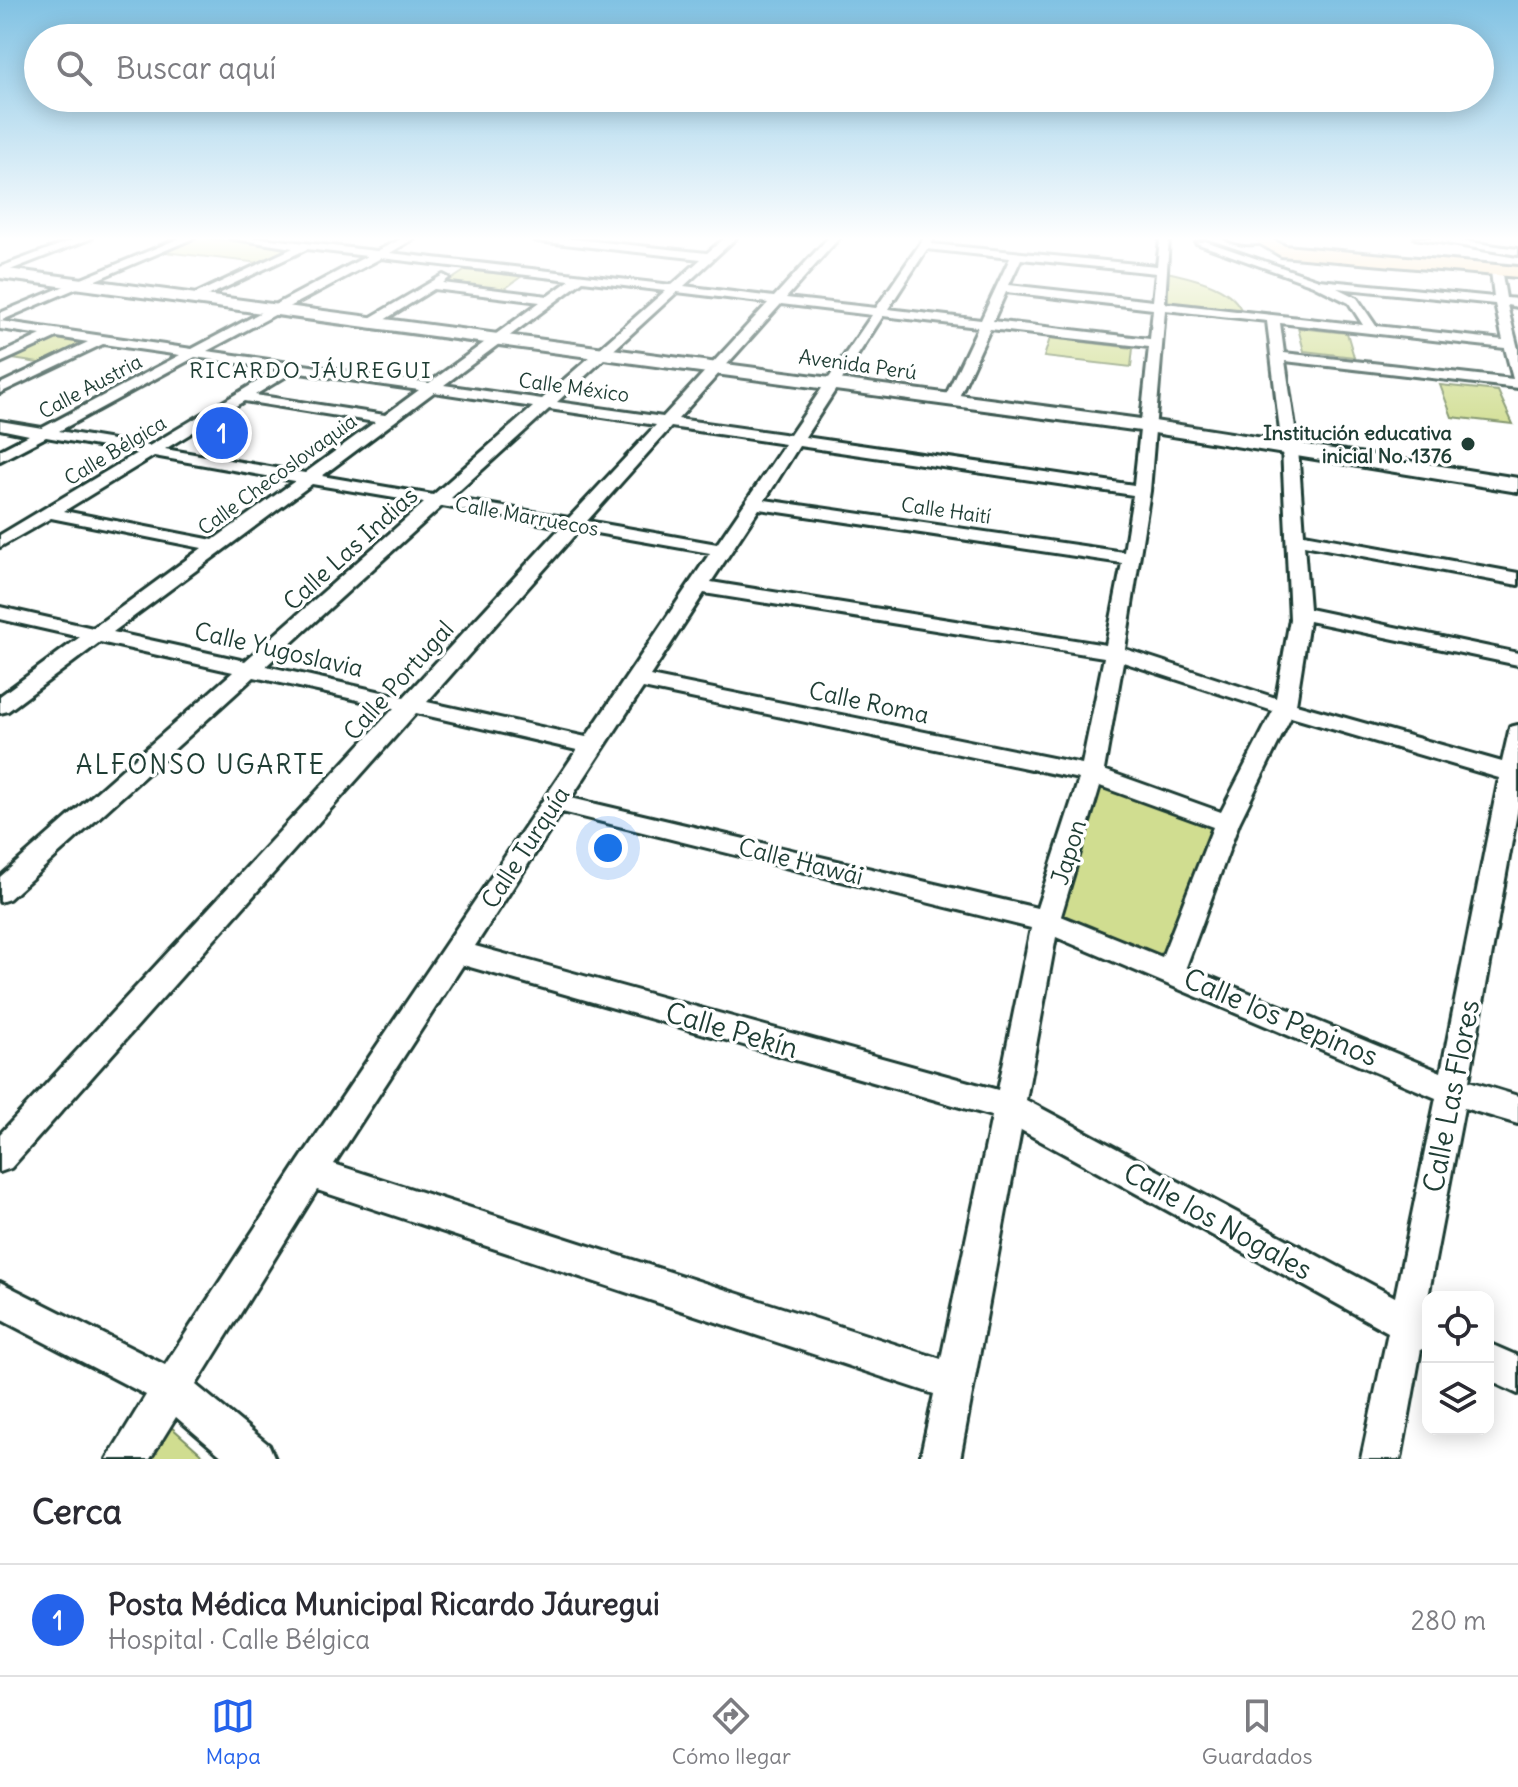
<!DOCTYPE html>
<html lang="es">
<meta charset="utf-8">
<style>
:root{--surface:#fff;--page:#f2f2f3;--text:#2b2b33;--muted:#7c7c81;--line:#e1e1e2;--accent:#2563eb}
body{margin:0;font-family:Delius,sans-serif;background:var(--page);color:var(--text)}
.controls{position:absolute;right:24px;bottom:24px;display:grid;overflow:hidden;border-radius:16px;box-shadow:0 4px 20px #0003}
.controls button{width:72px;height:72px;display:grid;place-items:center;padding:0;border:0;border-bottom:2px solid var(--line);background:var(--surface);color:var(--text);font:40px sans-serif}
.you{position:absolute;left:608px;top:848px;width:28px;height:28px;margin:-20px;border:6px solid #fff;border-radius:50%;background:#1a73e8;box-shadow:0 0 0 12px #1a73e833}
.badge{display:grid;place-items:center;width:52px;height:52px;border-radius:50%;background:var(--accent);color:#fff;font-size:26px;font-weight:700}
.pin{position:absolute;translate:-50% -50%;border:4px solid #fff;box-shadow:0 2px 8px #0006}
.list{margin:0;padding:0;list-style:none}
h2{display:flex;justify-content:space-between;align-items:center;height:104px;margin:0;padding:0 32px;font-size:34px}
h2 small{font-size:26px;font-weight:400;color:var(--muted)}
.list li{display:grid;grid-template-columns:52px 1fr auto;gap:24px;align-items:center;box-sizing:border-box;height:112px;padding:0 32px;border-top:2px solid var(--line)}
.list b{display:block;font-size:30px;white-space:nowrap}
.list p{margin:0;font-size:26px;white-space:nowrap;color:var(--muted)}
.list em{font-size:26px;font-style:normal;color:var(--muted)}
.icon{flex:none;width:44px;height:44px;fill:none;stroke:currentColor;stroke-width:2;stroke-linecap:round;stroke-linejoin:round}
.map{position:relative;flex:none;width:1518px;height:1459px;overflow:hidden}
.search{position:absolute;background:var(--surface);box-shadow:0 4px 20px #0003;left:24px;right:24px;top:24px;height:88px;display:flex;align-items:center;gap:20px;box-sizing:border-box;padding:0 28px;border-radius:44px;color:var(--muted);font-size:30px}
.sheet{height:216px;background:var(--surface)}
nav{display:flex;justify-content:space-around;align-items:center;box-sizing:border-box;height:112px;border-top:2px solid var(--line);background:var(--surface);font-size:22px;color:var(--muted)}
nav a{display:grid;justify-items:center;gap:4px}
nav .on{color:var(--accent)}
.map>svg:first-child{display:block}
.green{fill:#d0dd90;stroke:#788d62;stroke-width:2}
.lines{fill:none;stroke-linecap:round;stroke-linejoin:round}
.street-casing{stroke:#1f3d34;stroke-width:6}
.secondary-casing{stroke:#1f3d34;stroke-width:6}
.primary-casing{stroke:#1f3d34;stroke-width:6}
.street{fill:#fff;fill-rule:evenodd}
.secondary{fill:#fff;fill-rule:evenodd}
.primary{fill:#faddab;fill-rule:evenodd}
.poi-dot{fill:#1f3d34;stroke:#fff;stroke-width:3}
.labels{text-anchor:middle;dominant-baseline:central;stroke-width:7;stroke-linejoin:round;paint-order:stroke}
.far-street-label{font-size:20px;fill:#1f3d34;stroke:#fff}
.far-poi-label{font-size:20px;font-weight:bold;fill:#1f3d34;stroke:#fff;text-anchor:end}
.far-neighbourhood-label{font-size:22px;letter-spacing:2px;fill:#1f3d34;stroke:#fff}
.street-label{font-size:24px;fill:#1f3d34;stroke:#fff}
.neighbourhood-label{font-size:26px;letter-spacing:2px;fill:#1f3d34;stroke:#fff}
.near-street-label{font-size:28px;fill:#1f3d34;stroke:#fff}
</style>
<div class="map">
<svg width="1518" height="1459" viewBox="0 0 1518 1459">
<rect width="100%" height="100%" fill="#fff"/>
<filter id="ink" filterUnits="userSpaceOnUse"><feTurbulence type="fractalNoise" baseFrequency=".0125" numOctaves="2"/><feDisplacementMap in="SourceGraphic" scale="16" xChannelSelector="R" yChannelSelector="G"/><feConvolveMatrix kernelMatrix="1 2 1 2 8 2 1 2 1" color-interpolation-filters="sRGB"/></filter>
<g filter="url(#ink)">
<!-- green -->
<path class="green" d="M 198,238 L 203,238 L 291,248 L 260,263 L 164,252 Z
M 466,270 L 522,276 L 503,290 L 446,283 Z
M 1167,272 C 1191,278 1232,285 1242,312 L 1168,304 Z
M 1298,328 L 1347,333 L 1354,357 L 1304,351 Z
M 54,335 L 93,341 L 45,364 L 6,358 Z
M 1050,338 L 1133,348 L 1131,367 L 1044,357 Z
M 1440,385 L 1498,391 L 1513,424 L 1452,417 Z
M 1095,781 L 1217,824 L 1166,964 L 1053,918 Z
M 170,1426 L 207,1459 L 148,1459 Z"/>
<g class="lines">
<!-- street casing -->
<g class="street-casing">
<path id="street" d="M 78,238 L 92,238 L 0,274 L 0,267 Z
M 180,238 L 194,238 L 0,321 L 0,313 Z
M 230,238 L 261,238 L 377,251 L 403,238 L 415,238 L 390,253 L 672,285 L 701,259 L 537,241 L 532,238 L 564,238 L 707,253 L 725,238 L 736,238 L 684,286 L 774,297 L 828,238 L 839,238 L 786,298 L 876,308 L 924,238 L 934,238 L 931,244 L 1157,266 L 1160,240 L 1169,238 L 1165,303 L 1363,325 L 1349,303 L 1313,285 L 1196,243 L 1205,241 L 1319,280 L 1494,297 L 1491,271 L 1501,269 L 1506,298 L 1518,299 L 1518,307 L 1507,305 L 1518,349 L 1518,388 L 1285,361 L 1298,448 L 1304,534 L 1518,573 L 1518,585 L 1304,545 L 1309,609 L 1518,653 L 1518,665 L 1309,621 L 1296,704 L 1502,762 L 1510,727 L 1518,725 L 1518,807 L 1469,1081 L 1518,1096 L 1518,1124 L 1464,1108 L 1428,1297 L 1428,1352 L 1421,1349 L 1401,1459 L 1361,1459 L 1388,1332 L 1021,1130 L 960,1459 L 920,1459 L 934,1394 L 317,1190 L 196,1385 L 269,1445 L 275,1459 L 225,1459 L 176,1417 L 150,1459 L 107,1459 L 146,1395 L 0,1319 L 0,1282 L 165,1365 L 299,1161 L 577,750 L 416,713 L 11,1168 L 0,1172 L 0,1134 L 394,708 L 254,677 L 9,899 L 0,902 L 0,877 L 233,672 L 100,642 L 8,711 L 0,713 L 0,696 L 80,637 L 0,619 L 0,607 L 93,628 L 202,548 L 51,518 L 0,547 L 0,535 L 137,453 L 46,437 L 0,461 L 0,450 L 29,435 L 0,429 L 0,421 L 42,428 L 180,355 L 103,344 L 0,393 L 0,384 L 88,342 L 57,337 L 0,363 L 0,354 L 41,335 L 0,329 L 0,321 L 192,349 L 367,256 L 307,249 L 199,300 L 191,300 L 191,296 L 293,248 ZM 927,249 L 1010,258 L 981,320 L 888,309 ZM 381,258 L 570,280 L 548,296 L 443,283 L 449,278 L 443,275 L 368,319 L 368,325 L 376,325 L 434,289 L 540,302 L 429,383 L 207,351 ZM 1021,259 L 1156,273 L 1153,301 L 1009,285 ZM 583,281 L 665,291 L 542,399 L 444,385 ZM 1337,288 L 1495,304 L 1503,340 L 1376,326 L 1357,298 ZM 677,292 L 768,303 L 663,417 L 557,402 ZM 1006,292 L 1153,309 L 1150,339 L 993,321 ZM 781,304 L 872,315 L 790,435 L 678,419 ZM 1165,310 L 1267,321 L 1282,448 L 1290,619 L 1276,698 L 1125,649 L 1150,491 ZM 883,316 L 978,327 L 944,399 L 951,403 L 958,399 L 990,329 L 1149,347 L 1134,485 L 805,437 ZM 1280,323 L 1505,348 L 1513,379 L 1284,353 ZM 195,357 L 278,369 L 149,446 L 59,431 ZM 293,372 L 419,390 L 385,415 L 255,395 ZM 434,392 L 533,407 L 433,495 L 322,476 ZM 244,401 L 375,422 L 305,473 L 165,449 ZM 549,409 L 656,425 L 569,518 L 451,498 ZM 671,427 L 785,444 L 717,544 L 587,521 ZM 799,446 L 1133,495 L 1124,552 L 765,500 ZM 154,456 L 295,481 L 213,540 L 64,511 ZM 312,484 L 424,503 L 245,661 L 113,632 ZM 442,506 L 561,527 L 404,697 L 266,666 ZM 759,509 L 1122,563 L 1106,645 L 711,582 ZM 579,530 L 710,553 L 586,737 L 427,702 ZM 704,593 L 1104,657 L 1082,764 L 650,676 ZM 1123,662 L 1273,711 L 1221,812 L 1104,770 ZM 643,688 L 1079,779 L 1037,908 L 571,798 ZM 1291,717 L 1499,778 L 1441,1072 L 1186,967 L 1239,823 ZM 1100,786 L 1213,827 L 1162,957 L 1061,916 ZM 562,812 L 1031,928 L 998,1090 L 475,946 ZM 1056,937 L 1436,1098 L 1395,1297 L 1026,1100 ZM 463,965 L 992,1116 L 941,1359 L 334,1164 Z
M 1415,238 L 1441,238 L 1518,249 L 1518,255 Z
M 1488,1343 L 1518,1356 L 1518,1394 L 1488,1380 Z"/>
</g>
<!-- secondary casing -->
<g class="secondary-casing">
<path id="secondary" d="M 1226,238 L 1269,238 L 1270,240 C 1260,247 1236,245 1226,238 Z
M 0,268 L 1148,420 L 1518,478 L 1518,492 L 1148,432 L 0,278 Z"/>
</g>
<!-- primary casing -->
<g class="primary-casing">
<path id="primary" d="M 1250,238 L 1269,238 L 1285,246 L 1518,267 L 1518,277 L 1281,256 Z"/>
</g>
<!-- street -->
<use href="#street" class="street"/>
<!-- secondary -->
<use href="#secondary" class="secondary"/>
<!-- primary -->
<use href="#primary" class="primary"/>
</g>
</g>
<!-- sky -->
<linearGradient id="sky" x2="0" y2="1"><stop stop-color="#81c2e3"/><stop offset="0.54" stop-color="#fff"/><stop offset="1" stop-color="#fff" stop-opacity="0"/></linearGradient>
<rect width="1518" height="442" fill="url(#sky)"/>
<!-- markers -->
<circle class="poi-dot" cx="1468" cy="444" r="8"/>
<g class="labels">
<!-- far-street labels -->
<g class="far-street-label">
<text transform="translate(858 364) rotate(8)">Avenida Perú</text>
<text transform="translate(90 386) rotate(-28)">Calle Austria</text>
<text transform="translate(574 387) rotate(8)">Calle México</text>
<text transform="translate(115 450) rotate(-31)">Calle Bélgica</text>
<text transform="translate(277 474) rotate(-36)">Calle Checoslovaquia</text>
<text transform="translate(946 510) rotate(8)">Calle Haití</text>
<text transform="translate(527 516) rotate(10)">Calle Marruecos</text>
</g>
<!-- far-poi labels -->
<g class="far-poi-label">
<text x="1452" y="432">Institución educativa<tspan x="1452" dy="23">inicial No. 1376</tspan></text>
</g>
<!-- far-neighbourhood labels -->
<g class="far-neighbourhood-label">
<text x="311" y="370">RICARDO JÁUREGUI</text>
</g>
<!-- street labels -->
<g class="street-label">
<text transform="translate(350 548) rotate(-42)">Calle Las Indias</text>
<text transform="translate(279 649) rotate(13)">Calle Yugoslavia</text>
<text transform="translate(398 680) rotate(-48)">Calle Portugal</text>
<text transform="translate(869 702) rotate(12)">Calle Roma</text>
<text transform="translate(525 847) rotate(-57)">Calle Turquía</text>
<text transform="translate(1068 852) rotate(-73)">Japon</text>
<text transform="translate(801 861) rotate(14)">Calle Hawái</text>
</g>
<!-- neighbourhood labels -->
<g class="neighbourhood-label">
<text x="201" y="764">ALFONSO UGARTE</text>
</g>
<!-- near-street labels -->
<g class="near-street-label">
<text transform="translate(1281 1017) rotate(23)">Calle los Pepinos</text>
<text transform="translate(732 1030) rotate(16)">Calle Pekín</text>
<text transform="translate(1451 1096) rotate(-79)">Calle Las Flores</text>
<text transform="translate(1218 1221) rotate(29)">Calle los Nogales</text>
</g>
</g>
</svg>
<div class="controls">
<button><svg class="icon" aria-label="locate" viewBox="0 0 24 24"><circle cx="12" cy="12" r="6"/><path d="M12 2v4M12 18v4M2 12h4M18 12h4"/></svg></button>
<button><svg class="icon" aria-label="layers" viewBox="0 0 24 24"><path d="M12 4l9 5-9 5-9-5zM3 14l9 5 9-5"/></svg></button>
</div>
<div class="you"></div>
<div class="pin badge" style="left:222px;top:433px">1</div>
<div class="search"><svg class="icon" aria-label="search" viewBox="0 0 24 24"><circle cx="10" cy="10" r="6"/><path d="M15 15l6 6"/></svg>Buscar aquí</div>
</div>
<section class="sheet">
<h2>Cerca<small></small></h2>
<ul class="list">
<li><span class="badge">1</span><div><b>Posta Médica Municipal Ricardo Jáuregui</b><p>Hospital · Calle Bélgica</p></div><em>280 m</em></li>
</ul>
</section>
<nav>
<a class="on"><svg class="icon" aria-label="map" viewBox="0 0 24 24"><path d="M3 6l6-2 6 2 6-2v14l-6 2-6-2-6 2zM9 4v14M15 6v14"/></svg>Mapa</a>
<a><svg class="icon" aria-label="directions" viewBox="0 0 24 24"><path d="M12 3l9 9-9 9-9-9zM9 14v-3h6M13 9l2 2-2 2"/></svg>Cómo llegar</a>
<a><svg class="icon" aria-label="saved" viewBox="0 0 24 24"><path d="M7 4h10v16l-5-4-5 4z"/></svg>Guardados</a>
</nav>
